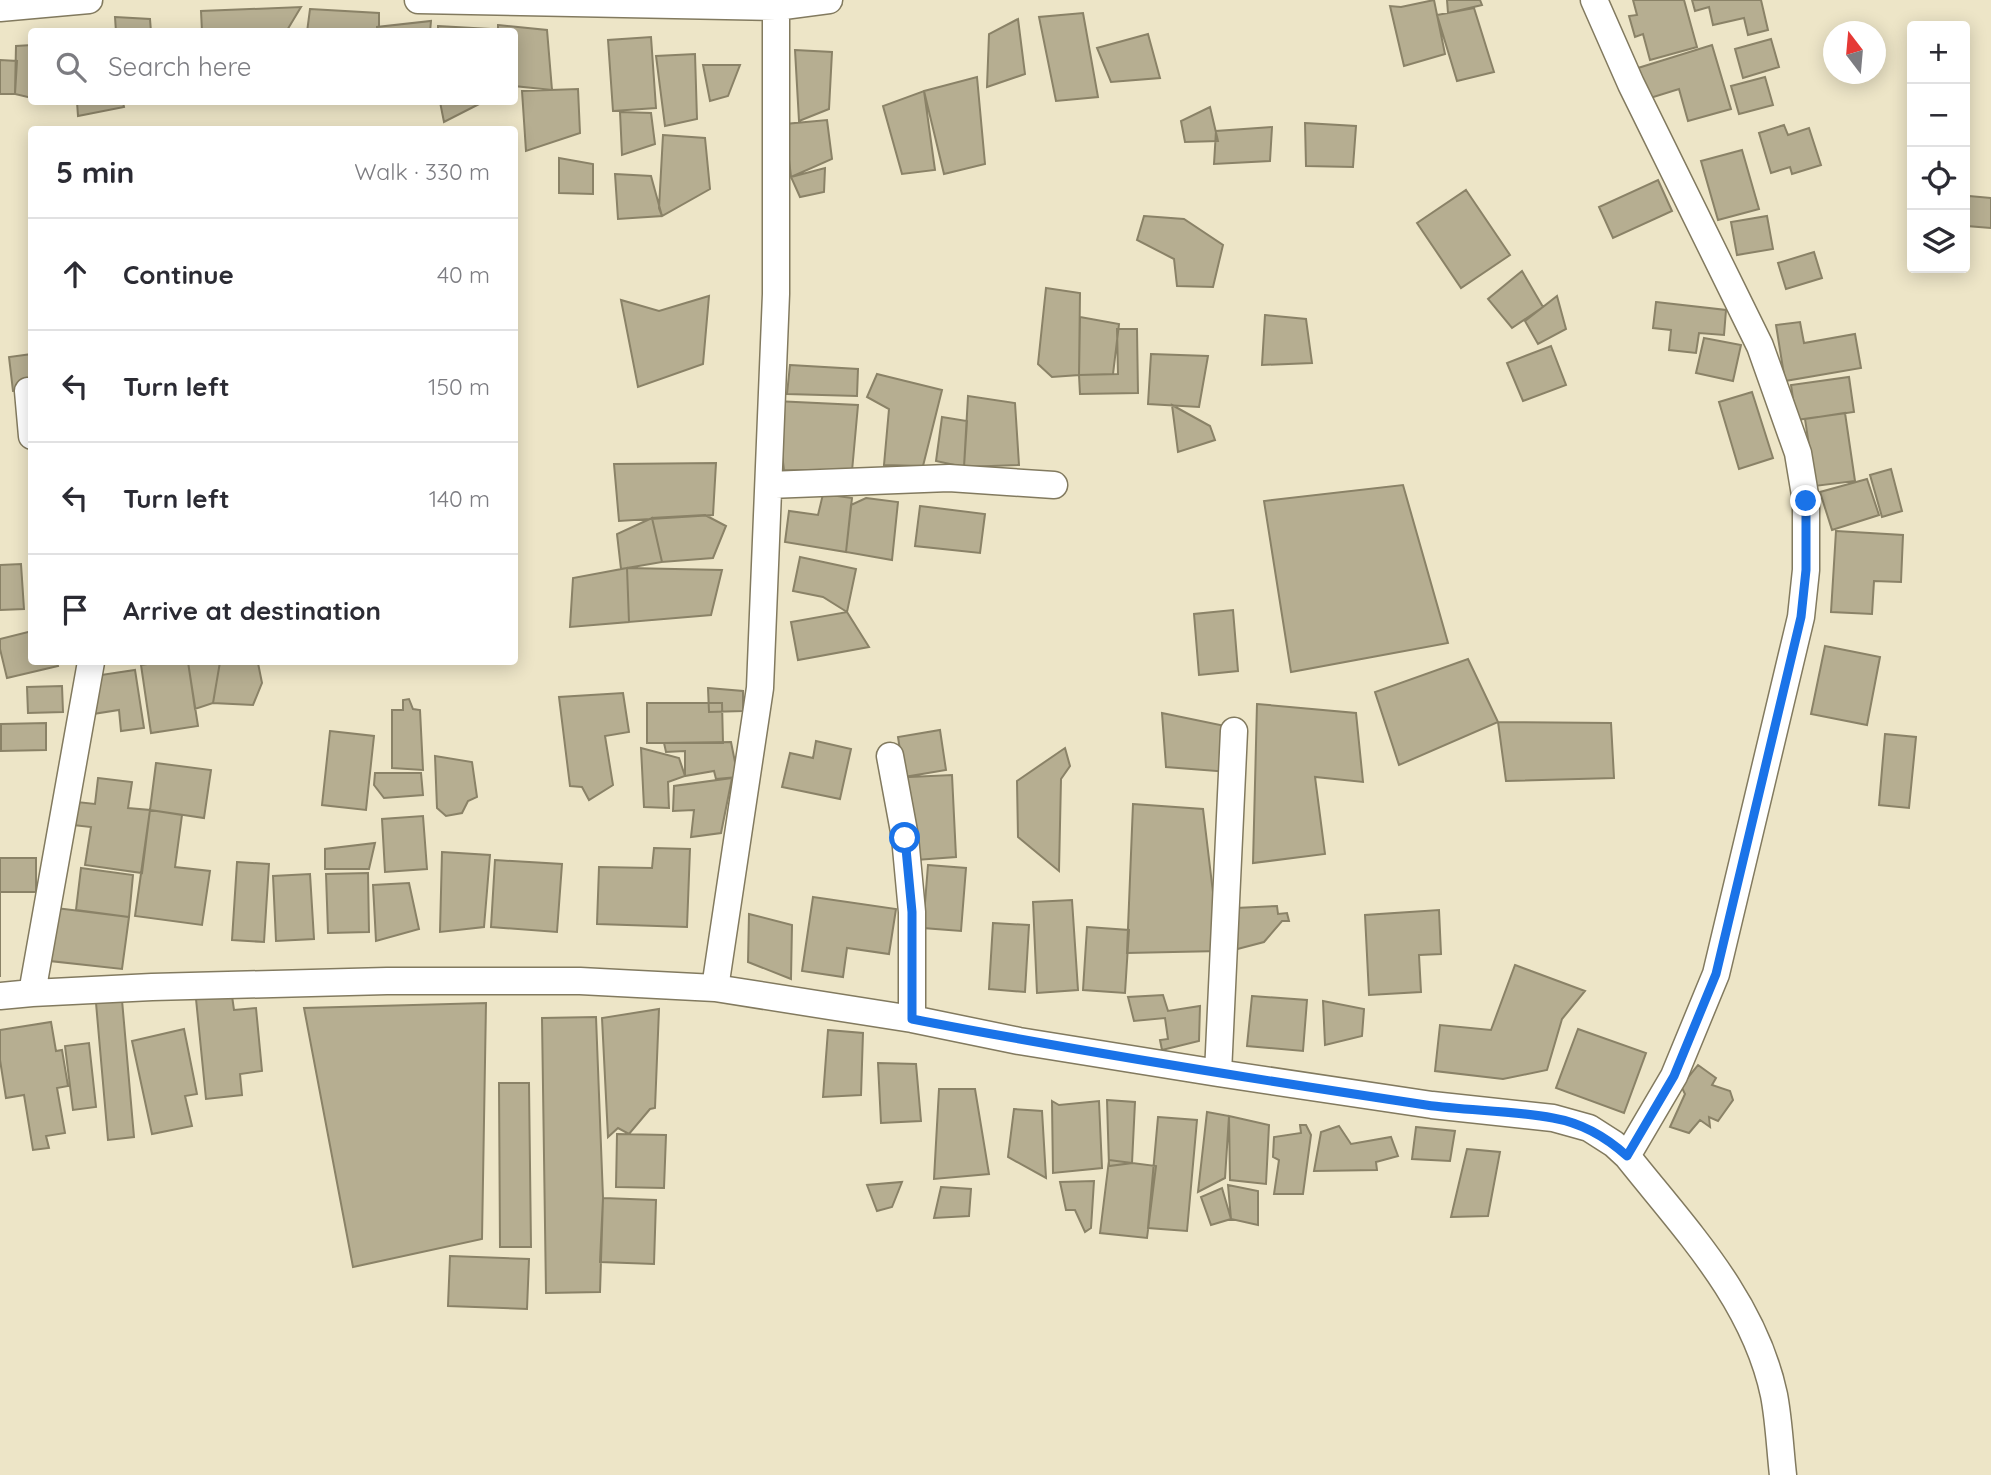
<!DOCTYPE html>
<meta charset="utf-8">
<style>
:root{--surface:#fff;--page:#f2f2f3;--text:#2b2b33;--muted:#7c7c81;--line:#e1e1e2}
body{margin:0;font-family:Quicksand,sans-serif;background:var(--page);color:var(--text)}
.controls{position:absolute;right:21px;top:21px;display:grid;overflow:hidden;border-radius:7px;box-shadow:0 4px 18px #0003}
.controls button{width:63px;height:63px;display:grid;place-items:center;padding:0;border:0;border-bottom:2px solid var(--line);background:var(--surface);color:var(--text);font:35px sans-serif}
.compass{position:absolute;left:1823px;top:21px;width:63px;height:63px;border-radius:50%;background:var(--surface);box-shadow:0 4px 18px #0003;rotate:344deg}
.stop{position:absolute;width:21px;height:21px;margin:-16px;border:5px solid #1a73e8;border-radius:50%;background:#fff}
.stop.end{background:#1a73e8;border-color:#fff;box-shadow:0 2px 7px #0008}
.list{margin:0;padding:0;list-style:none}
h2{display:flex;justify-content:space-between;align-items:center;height:91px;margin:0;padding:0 28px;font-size:30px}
h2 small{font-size:23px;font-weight:400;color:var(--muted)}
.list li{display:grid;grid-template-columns:46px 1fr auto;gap:21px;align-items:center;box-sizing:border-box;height:112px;padding:0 28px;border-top:2px solid var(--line)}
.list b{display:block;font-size:26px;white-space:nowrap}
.list em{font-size:23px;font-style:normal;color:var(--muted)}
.icon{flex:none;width:38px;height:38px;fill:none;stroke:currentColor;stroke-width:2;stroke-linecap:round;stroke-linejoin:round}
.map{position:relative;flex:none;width:1991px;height:1475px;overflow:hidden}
.search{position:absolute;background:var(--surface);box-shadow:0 4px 18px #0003;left:28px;top:28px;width:490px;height:77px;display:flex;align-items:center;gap:18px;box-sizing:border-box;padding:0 24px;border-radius:7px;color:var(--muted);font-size:26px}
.panel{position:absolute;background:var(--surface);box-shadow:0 4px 18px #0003;left:28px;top:126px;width:490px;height:539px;border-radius:7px}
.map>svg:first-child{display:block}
.building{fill:#b6ae91;stroke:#8a8267;stroke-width:2}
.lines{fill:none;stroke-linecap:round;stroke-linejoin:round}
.street-casing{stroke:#827a5f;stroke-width:29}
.street{stroke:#fff;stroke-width:26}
.route{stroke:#1a73e8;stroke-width:9}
</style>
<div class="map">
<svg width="1991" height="1475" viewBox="0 0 1991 1475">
<rect width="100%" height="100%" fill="#ede5c7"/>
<!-- building -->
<path class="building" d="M 1434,0 L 1445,54 L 1404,66 L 1390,6 L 1401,7 Z
M 1447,0 L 1480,0 L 1482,5 L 1448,13 Z
M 1633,0 L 1684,0 L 1697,47 L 1650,60 L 1643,34 L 1635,37 L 1629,16 L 1637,15 Z
M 1692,0 L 1761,0 L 1768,30 L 1748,35 L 1744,18 L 1713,25 L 1709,7 L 1695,11 Z
M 301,7 L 286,32 L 202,32 L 201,11 Z
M 1474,8 L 1494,72 L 1457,81 L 1437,15 Z
M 310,9 L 379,13 L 379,32 L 307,32 Z
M 1083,13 L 1098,97 L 1056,101 L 1039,17 Z
M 115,17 L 150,19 L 151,32 L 116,32 Z
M 1018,19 L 1025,74 L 987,87 L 989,34 Z
M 431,21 L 430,32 L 377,32 L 377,27 Z
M 498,25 L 547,30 L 552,90 L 514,86 L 514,32 L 498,32 Z
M 438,26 L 490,29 L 490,32 L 438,32 Z
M 1148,34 L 1160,78 L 1111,82 L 1097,48 Z
M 651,37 L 656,108 L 613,111 L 608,40 Z
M 1771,39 L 1779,67 L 1743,78 L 1735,49 Z
M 32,45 L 32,98 L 15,94 L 16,46 Z
M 1712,45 L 1731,109 L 1688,121 L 1679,89 L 1647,99 L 1638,68 Z
M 795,50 L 832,52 L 829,109 L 799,121 Z
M 695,54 L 697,119 L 665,126 L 656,56 Z
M 0,60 L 17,61 L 15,94 L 0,94 Z
M 703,65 L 740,65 L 728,96 L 710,101 Z
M 977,77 L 985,164 L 944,174 L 924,91 Z
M 1765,77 L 1773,105 L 1739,114 L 1731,86 Z
M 578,89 L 580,133 L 526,151 L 522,91 Z
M 924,91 L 935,170 L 902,174 L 883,106 Z
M 77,102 L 123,102 L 124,107 L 78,116 Z
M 440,102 L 483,102 L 444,122 Z
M 1210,107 L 1218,141 L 1185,142 L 1181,121 Z
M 620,112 L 651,113 L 655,144 L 622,155 Z
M 827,120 L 832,159 L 791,177 L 785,124 Z
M 1305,123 L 1356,126 L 1353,167 L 1306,166 Z
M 1784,125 L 1788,135 L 1809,128 L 1821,165 L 1792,174 L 1790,167 L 1771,173 L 1759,133 Z
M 1272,127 L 1270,161 L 1214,164 L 1216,131 Z
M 663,135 L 705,138 L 710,189 L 662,216 L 659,208 Z
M 1742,150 L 1759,209 L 1718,220 L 1701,161 Z
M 559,158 L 593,164 L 593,194 L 559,193 Z
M 825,168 L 824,192 L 800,197 L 791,177 Z
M 615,174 L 651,176 L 662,216 L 618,219 Z
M 1658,180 L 1672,211 L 1613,238 L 1599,207 Z
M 1466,190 L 1510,255 L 1461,288 L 1417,223 Z
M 1969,196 L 1991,198 L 1991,228 L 1967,226 Z
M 1144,216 L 1184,219 L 1223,245 L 1213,287 L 1177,286 L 1174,259 L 1137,240 Z
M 1767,216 L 1773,249 L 1737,255 L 1731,222 Z
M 1814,252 L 1822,278 L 1786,289 L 1778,263 Z
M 1522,271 L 1543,307 L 1512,328 L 1488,299 Z
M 1046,288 L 1080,293 L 1079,375 L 1052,377 L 1038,364 Z
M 709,296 L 703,364 L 638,387 L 621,300 L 659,311 Z
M 1557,296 L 1566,329 L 1538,344 L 1525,321 Z
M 1656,302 L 1726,310 L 1724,335 L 1699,333 L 1696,353 L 1669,350 L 1671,330 L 1653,328 Z
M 1265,315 L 1306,319 L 1312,363 L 1262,365 Z
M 1080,317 L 1119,324 L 1113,374 L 1079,375 Z
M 1800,322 L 1804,343 L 1855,334 L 1861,368 L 1785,381 L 1776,325 Z
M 1117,329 L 1137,329 L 1138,393 L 1080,394 L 1079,375 L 1118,374 Z
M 1704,338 L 1741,345 L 1733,381 L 1696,373 Z
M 1551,346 L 1566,385 L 1523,401 L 1507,363 Z
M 32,354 L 32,389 L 13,391 L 9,357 Z
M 1151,354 L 1208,356 L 1199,407 L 1148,404 Z
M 790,365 L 858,369 L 857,396 L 787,394 Z
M 877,374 L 942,390 L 923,466 L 884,465 L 889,409 L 867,397 Z
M 1849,377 L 1854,412 L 1796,420 L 1791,385 Z
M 1752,392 L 1773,458 L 1739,469 L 1719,402 Z
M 968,396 L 1015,403 L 1019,465 L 964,467 Z
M 775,401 L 858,405 L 852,471 L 784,470 Z
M 1172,405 L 1210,426 L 1215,440 L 1178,452 Z
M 1845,413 L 1855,481 L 1815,486 L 1805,419 Z
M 942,417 L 967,421 L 964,467 L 936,461 Z
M 716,463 L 713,515 L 619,521 L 614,464 Z
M 1891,469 L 1902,511 L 1882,517 L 1870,475 Z
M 1867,479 L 1879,515 L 1832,530 L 1820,492 Z
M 1403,485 L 1448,643 L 1291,672 L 1264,501 Z
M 823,494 L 852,498 L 846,552 L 785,542 L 789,511 L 818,515 Z
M 866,498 L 898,502 L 892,560 L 846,552 L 851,505 Z
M 920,506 L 985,514 L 980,553 L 915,546 Z
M 705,515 L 726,526 L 713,558 L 662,562 L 652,518 Z
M 652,518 L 662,562 L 621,569 L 617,534 Z
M 1836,531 L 1903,535 L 1901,582 L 1874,581 L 1872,614 L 1831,612 Z
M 800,557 L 856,569 L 847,612 L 823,597 L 793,591 Z
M 21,564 L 24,609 L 0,610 L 0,565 Z
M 627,568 L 629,622 L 570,627 L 573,578 Z
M 627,568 L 722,570 L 711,615 L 629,622 Z
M 1233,610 L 1238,671 L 1199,675 L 1194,614 Z
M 847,612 L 869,647 L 798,660 L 791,622 Z
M 32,631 L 32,662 L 57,662 L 58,666 L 7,678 L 0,649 L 0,639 Z
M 1825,646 L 1880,657 L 1867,725 L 1811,714 Z
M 1468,659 L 1498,722 L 1399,765 L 1375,692 Z
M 160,662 L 188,662 L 198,726 L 151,733 L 141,665 Z
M 188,662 L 220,662 L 213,703 L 195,709 Z
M 220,662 L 258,663 L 262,683 L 253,705 L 213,703 Z
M 135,670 L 144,728 L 121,731 L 119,710 L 93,714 L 94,676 Z
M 62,686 L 63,712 L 28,713 L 27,687 Z
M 708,688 L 743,691 L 743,711 L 709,712 Z
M 623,693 L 629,732 L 605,736 L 613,785 L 589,800 L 582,787 L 570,786 L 559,697 Z
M 409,699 L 413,709 L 420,710 L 423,770 L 392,768 L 392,710 L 403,710 L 403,700 Z
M 647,703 L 722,703 L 723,743 L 647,743 Z
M 1257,704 L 1356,713 L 1363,782 L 1315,777 L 1325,854 L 1253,863 Z
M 1162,713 L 1230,727 L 1229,772 L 1166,767 Z
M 1498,722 L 1611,723 L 1614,778 L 1506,781 Z
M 46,723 L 46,750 L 1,751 L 1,724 Z
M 940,730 L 946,770 L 904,777 L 898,737 Z
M 330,731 L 374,736 L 366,810 L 322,805 Z
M 1885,734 L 1916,737 L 1909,808 L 1879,805 Z
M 816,741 L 851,749 L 840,799 L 782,787 L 790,753 L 813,758 Z
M 731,742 L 738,777 L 716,779 L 714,771 L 685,776 L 685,751 L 666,752 L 664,743 Z
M 641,748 L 679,758 L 685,776 L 668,782 L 669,808 L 644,807 Z
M 1065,748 L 1070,766 L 1061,779 L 1059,871 L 1018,837 L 1017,781 Z
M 435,756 L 472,762 L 477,797 L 468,801 L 462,813 L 446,816 L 437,808 Z
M 156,763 L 211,770 L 204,818 L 150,810 Z
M 375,773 L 421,773 L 423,795 L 384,798 L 374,785 Z
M 952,775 L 956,857 L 902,861 L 888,778 Z
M 98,778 L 132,782 L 128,808 L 150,810 L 142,873 L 85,865 L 91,827 L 65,824 L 68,801 L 95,804 Z
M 732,778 L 721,833 L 691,837 L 694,810 L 673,811 L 674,786 Z
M 1133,804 L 1203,809 L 1220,951 L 1127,953 Z
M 150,810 L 182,815 L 175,867 L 210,871 L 202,925 L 135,916 Z
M 423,816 L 427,869 L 385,872 L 382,819 Z
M 375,843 L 369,869 L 325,869 L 325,849 Z
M 654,848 L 690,849 L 687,927 L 597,924 L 599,867 L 652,868 Z
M 442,852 L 490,855 L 484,927 L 440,932 Z
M 0,858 L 36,858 L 36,892 L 0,892 L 0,977 Z
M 495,860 L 562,864 L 557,932 L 491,927 Z
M 237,862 L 269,864 L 264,942 L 232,940 Z
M 928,865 L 966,868 L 961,931 L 923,928 Z
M 81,868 L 133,875 L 129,917 L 76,910 Z
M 368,873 L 369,932 L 328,933 L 326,874 Z
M 310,874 L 314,939 L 276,941 L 273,876 Z
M 409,883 L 419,929 L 376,941 L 373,885 Z
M 813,897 L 896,909 L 889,954 L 847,948 L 843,977 L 802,971 Z
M 1072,900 L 1078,990 L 1037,993 L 1033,902 Z
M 1277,906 L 1278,914 L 1287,913 L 1289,921 L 1282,921 L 1264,942 L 1226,952 L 1215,909 Z
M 56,908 L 129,917 L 122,969 L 50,961 Z
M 1439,910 L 1441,954 L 1419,955 L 1421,992 L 1369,995 L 1365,915 Z
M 749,914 L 792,925 L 791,979 L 748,962 Z
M 993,923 L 1029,925 L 1025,992 L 989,989 Z
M 1087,927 L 1129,930 L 1125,993 L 1083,990 Z
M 1515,965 L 1585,991 L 1562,1019 L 1547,1070 L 1503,1079 L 1435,1071 L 1440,1025 L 1491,1030 Z
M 1163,995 L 1168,1011 L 1200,1006 L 1199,1041 L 1162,1050 L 1160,1040 L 1168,1039 L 1165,1018 L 1134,1021 L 1128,997 Z
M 232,996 L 234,1010 L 256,1008 L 262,1071 L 240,1074 L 242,1095 L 206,1099 L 196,999 Z
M 1252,996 L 1307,1000 L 1303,1051 L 1247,1046 Z
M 122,1000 L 134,1137 L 108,1140 L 96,1003 Z
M 1323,1001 L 1364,1009 L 1362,1036 L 1325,1045 Z
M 486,1003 L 482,1239 L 353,1267 L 304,1008 Z
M 659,1009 L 655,1108 L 650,1109 L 629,1134 L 618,1128 L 608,1137 L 602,1018 Z
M 596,1017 L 603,1198 L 600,1292 L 546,1293 L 542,1018 Z
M 51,1022 L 56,1051 L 62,1050 L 68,1086 L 57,1088 L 65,1133 L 46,1136 L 49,1148 L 33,1150 L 24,1095 L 6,1098 L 0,1060 L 0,1030 Z
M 184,1029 L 197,1094 L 185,1096 L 192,1126 L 152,1134 L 132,1041 Z
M 1578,1029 L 1646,1053 L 1624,1113 L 1556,1088 Z
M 828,1030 L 863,1033 L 861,1095 L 823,1097 Z
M 89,1043 L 96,1107 L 73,1110 L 65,1046 Z
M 878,1063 L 916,1064 L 921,1121 L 881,1123 Z
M 1698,1065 L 1716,1078 L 1712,1085 L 1730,1091 L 1733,1100 L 1718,1121 L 1709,1117 L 1710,1127 L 1700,1120 L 1689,1133 L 1670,1127 L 1685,1094 L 1681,1086 Z
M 499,1083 L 529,1083 L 531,1247 L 500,1247 Z
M 939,1089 L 975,1089 L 989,1174 L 934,1179 Z
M 1107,1100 L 1135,1102 L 1132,1163 L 1109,1166 Z
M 1052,1101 L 1059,1105 L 1099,1101 L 1102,1168 L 1053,1173 Z
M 1014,1109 L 1042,1111 L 1046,1178 L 1008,1157 Z
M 1207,1112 L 1229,1116 L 1225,1178 L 1198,1192 Z
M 1229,1116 L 1269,1125 L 1266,1184 L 1230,1180 Z
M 1158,1117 L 1197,1120 L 1187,1231 L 1148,1228 Z
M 1300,1125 L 1306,1125 L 1311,1135 L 1303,1194 L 1274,1194 L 1279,1160 L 1273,1157 L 1274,1137 L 1301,1133 Z
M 1339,1126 L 1351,1144 L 1391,1137 L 1398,1156 L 1376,1162 L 1377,1170 L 1314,1171 L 1321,1132 Z
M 1416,1127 L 1455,1131 L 1450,1161 L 1412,1159 Z
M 617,1134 L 666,1135 L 664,1188 L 616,1187 Z
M 1467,1149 L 1500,1152 L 1488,1216 L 1451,1217 Z
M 1109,1160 L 1156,1166 L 1147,1238 L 1100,1233 Z
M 1094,1181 L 1091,1228 L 1085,1232 L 1075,1210 L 1066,1210 L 1060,1182 Z
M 902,1182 L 892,1207 L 877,1211 L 867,1185 Z
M 1228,1185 L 1258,1191 L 1258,1225 L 1231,1219 Z
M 941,1187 L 971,1189 L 969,1216 L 934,1218 Z
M 1222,1188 L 1231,1219 L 1211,1225 L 1201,1197 Z
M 603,1198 L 656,1200 L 654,1264 L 600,1262 Z
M 450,1256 L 529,1259 L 527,1309 L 448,1306 Z"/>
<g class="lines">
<!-- street casing -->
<g class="street-casing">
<path id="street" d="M 418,0 L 776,7 L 829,0
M 1594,0 L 1631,84 L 1760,346 L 1798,453 L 1806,501 L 1806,570 L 1801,617 L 1716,974 L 1674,1076 L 1627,1156
M 0,8 L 89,0
M 28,391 L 32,436
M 769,485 L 949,478 L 1054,485
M 890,756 L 905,837 L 912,912 L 912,1019
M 715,988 L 760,688 L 776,294 L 776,0
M 32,993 L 91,662
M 0,996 L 32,993 L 152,987 L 387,981 L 580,981 L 715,988 L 912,1019 L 1019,1041 L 1218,1073 L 1432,1105 L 1553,1118 L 1589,1128 L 1614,1144 L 1627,1156 C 1685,1229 1754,1300 1774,1395 C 1779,1421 1780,1449 1783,1475
M 1218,1073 L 1234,731"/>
</g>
<!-- street -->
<use href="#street" class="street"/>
</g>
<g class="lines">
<!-- route -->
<path class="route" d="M 905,838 L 912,912 L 912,1019 C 1082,1052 1254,1079 1426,1105 C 1468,1111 1511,1110 1553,1118 C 1582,1123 1605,1136 1627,1156 L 1674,1076 L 1716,974 L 1801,617 L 1806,570 L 1806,501"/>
</g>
</svg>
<div class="controls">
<button>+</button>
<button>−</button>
<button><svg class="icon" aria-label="locate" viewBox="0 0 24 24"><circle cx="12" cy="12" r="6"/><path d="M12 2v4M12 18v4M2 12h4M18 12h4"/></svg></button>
<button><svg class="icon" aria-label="layers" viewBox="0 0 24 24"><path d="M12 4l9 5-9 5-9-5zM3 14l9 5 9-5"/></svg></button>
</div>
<svg class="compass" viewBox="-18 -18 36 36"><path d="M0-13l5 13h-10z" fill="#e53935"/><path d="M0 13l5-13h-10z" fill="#7c7c81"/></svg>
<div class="stop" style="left:905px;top:838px"></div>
<div class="stop end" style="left:1806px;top:501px"></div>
<div class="search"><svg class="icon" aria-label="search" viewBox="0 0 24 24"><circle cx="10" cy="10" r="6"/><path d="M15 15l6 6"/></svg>Search here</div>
<section class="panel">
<h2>5 min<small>Walk · 330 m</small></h2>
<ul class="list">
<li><svg class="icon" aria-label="ahead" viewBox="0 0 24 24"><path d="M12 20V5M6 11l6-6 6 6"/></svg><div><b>Continue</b></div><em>40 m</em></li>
<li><svg class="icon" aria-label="left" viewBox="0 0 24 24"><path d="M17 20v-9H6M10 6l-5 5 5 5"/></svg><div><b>Turn left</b></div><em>150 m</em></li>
<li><svg class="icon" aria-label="left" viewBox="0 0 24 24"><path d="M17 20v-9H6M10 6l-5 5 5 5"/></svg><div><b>Turn left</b></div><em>140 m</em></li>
<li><svg class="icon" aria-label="arrive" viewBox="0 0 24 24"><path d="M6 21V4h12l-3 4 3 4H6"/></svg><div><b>Arrive at destination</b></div></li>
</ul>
</section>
</div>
